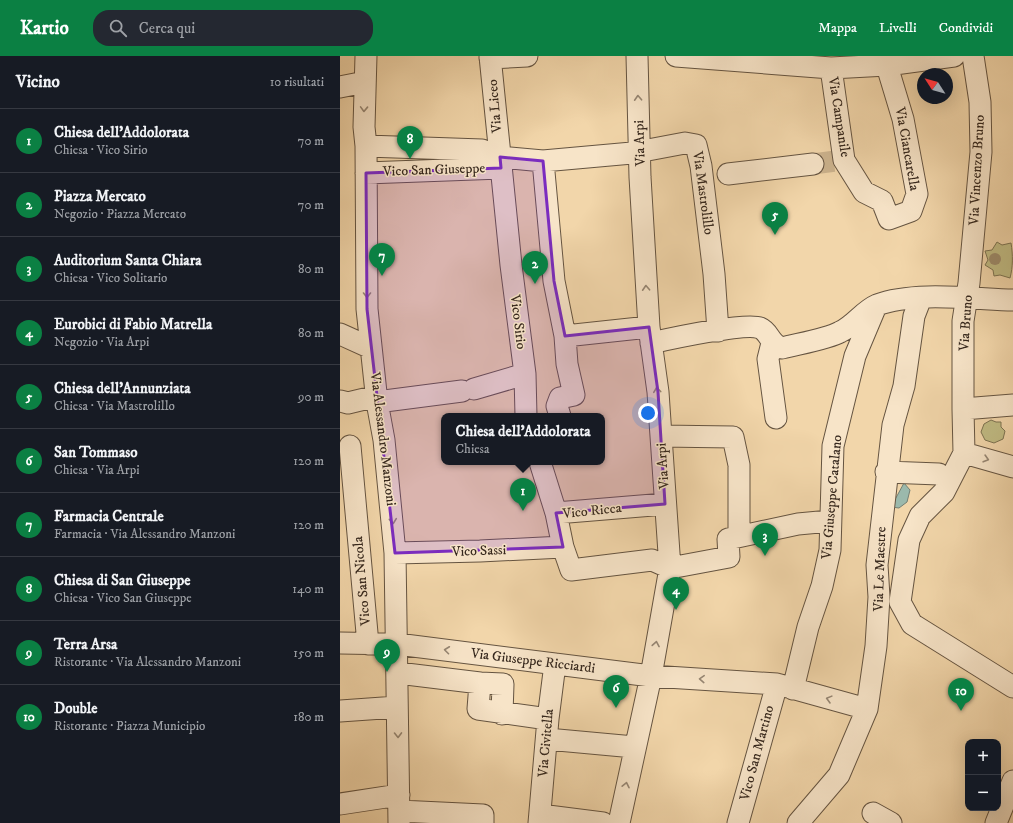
<!DOCTYPE html>
<html lang="it">
<meta charset="utf-8">
<style>
:root{--surface:#171b24;--page:#242831;--text:#f1f3f6;--muted:#9ea1a6;--line:#363941;--accent:#0b8043}
body{margin:0;font-family:"IM FELL DW Pica",serif;background:var(--page);color:var(--text)}
.controls{position:absolute;right:12px;bottom:12px;display:grid;overflow:hidden;border-radius:8px;box-shadow:0 4px 16px #0002}
.controls button{width:36px;height:36px;display:grid;place-items:center;padding:0;border:0;border-bottom:1px solid var(--line);background:var(--surface);color:var(--text);font:20px sans-serif}
.compass{position:absolute;left:577px;top:12px;width:36px;height:36px;border-radius:50%;background:var(--surface);box-shadow:0 4px 16px #0002;rotate:306deg}
.you{position:absolute;left:308px;top:357px;width:14px;height:14px;margin:-10px;border:3px solid #fff;border-radius:50%;background:#1a73e8;box-shadow:0 0 0 6px #1a73e833}
.badge{display:grid;place-items:center;width:26px;height:26px;border-radius:50%;background:var(--accent);color:#fff;font-size:13px;font-weight:700}
.pin{position:absolute;translate:-50% -33px;filter:drop-shadow(0 1px 2px #0008)}
.pin::after{content:'';position:absolute;top:21px;width:14px;height:12px;background:inherit;clip-path:polygon(0 0,100% 0,50% 100%)}
.popup{position:absolute;left:101px;top:357px;width:164px;height:52px;box-sizing:border-box;display:grid;place-content:center;border-radius:8px;background:var(--surface);filter:drop-shadow(0 1px 3px #0005);font-size:13px;white-space:nowrap;color:var(--muted)}
.popup b{font-size:15px;color:var(--text)}
.popup::after{content:'';position:absolute;left:50%;top:100%;margin-left:-8px;border:8px solid transparent;border-top-color:var(--surface)}
.list{margin:0;padding:0;list-style:none}
h2{display:flex;justify-content:space-between;align-items:center;height:52px;margin:0;padding:0 16px;font-size:17px}
h2 small{font-size:13px;font-weight:400;color:var(--muted)}
.list li{display:grid;grid-template-columns:26px 1fr auto;gap:12px;align-items:center;box-sizing:border-box;height:64px;padding:0 16px;border-top:1px solid var(--line)}
.list b{display:block;font-size:15px;white-space:nowrap}
.list p{margin:0;font-size:13px;white-space:nowrap;color:var(--muted)}
.list em{font-size:13px;font-style:normal;color:var(--muted)}
.icon{flex:none;width:22px;height:22px;fill:none;stroke:currentColor;stroke-width:2;stroke-linecap:round;stroke-linejoin:round}
.map{position:relative;flex:none;width:673px;height:767px;overflow:hidden}
header{display:flex;align-items:center;gap:24px;box-sizing:border-box;height:56px;padding:0 20px;background:var(--accent);color:#fff}
header strong{font-size:19px}
nav{display:flex;gap:22px;margin-inline-start:auto;font-size:14px}
.search{width:280px;height:36px;background:var(--page);display:flex;align-items:center;gap:10px;box-sizing:border-box;padding:0 14px;border-radius:16px;color:var(--muted);font-size:15px}
main{display:flex}
aside{flex:1;background:var(--surface)}
.map>svg:first-child{display:block}
.green{fill:#c1bc84;stroke:#7c7251}
.water{fill:#9bb9ac;stroke:#737f73}
.lines{fill:none;stroke-linecap:round;stroke-linejoin:round}
.minor-tunnel{stroke:#ccb38e;stroke-width:21;stroke-dasharray:21 10;stroke-linecap:butt}
.minor-casing{stroke:#655441;stroke-width:23}
.minor{stroke:#f7e4c8;stroke-width:21}
.tree{fill:#9e8b6b}
.oneway{stroke:#968673}
.marked{fill:#7b2cbf;fill-opacity:0.2;stroke:#7b2cbf;stroke-width:3;stroke-linejoin:round}
.labels{text-anchor:middle;dominant-baseline:central;stroke-width:3;stroke-linejoin:round;paint-order:stroke}
.street-label{font-size:14px;fill:#36281e;stroke:#f7e4c8}
</style>
<header>
<strong>Kartio</strong>
<div class="search"><svg class="icon" aria-label="search" viewBox="0 0 24 24"><circle cx="10" cy="10" r="6"/><path d="M15 15l6 6"/></svg>Cerca qui</div>
<nav><a>Mappa</a><a>Livelli</a><a>Condividi</a></nav>
</header>
<main>
<aside>
<h2>Vicino<small>10 risultati</small></h2>
<ul class="list">
<li><span class="badge">1</span><div><b>Chiesa dell'Addolorata</b><p>Chiesa · Vico Sirio</p></div><em>70 m</em></li>
<li><span class="badge">2</span><div><b>Piazza Mercato</b><p>Negozio · Piazza Mercato</p></div><em>70 m</em></li>
<li><span class="badge">3</span><div><b>Auditorium Santa Chiara</b><p>Chiesa · Vico Solitario</p></div><em>80 m</em></li>
<li><span class="badge">4</span><div><b>Eurobici di Fabio Matrella</b><p>Negozio · Via Arpi</p></div><em>80 m</em></li>
<li><span class="badge">5</span><div><b>Chiesa dell'Annunziata</b><p>Chiesa · Via Mastrolillo</p></div><em>90 m</em></li>
<li><span class="badge">6</span><div><b>San Tommaso</b><p>Chiesa · Via Arpi</p></div><em>120 m</em></li>
<li><span class="badge">7</span><div><b>Farmacia Centrale</b><p>Farmacia · Via Alessandro Manzoni</p></div><em>120 m</em></li>
<li><span class="badge">8</span><div><b>Chiesa di San Giuseppe</b><p>Chiesa · Vico San Giuseppe</p></div><em>140 m</em></li>
<li><span class="badge">9</span><div><b>Terra Arsa</b><p>Ristorante · Via Alessandro Manzoni</p></div><em>150 m</em></li>
<li><span class="badge">10</span><div><b>Double</b><p>Ristorante · Piazza Municipio</p></div><em>180 m</em></li>
</ul>
</aside>
<div class="map">
<svg width="673" height="767" viewBox="0 0 673 767">
<rect width="100%" height="100%" fill="#f2d6aa"/>
<filter id="stains"><feTurbulence type="fractalNoise" baseFrequency=".005" numOctaves="4"/><feColorMatrix values="0 0 0 0 .2 0 0 0 0 .09 0 0 0 0 .02 0 0 0 .5 -.17"/></filter>
<radialGradient id="worn" r=".72"><stop offset=".6" stop-color="#630" stop-opacity="0"/><stop offset="1" stop-color="#630" stop-opacity=".3"/></radialGradient>
<!-- green -->
<path class="green" d="M 657,186 L 662,189 L 671,187 C 673,199 673,211 670,222 L 660,219 L 654,220 L 653,214 L 645,209 L 648,204 L 645,195 L 652,194 Z
M 651,364 L 656,366 L 661,366 L 661,371 L 665,375 L 663,383 L 654,387 L 645,384 L 641,376 L 644,368 Z"/>
<!-- water -->
<path class="water" d="M 564,427 L 570,434 L 567,446 L 559,452 L 551,451 Z"/>
<g class="lines">
<!-- minor-tunnel -->
<path class="minor-tunnel" d="M 473,108 L 496,105"/>
<!-- minor casing -->
<g class="minor-casing">
<path id="minor" d="M 26,0 L 24,71 L 26,90 L 27,253 L 37,346 L 44,384 L 55,497 L 59,767
M 150,0 L 171,209 L 185,318 L 186,360
M 336,0 L 491,12 L 547,9 L 614,0
M 150,2 L 187,0
M 491,12 L 504,104 L 524,136 L 542,145 L 549,163 L 571,155 L 577,138 L 563,63 L 544,0
M 0,31 L 25,26
M 26,90 L 142,94 L 160,101 L 203,105 L 292,97 L 345,87 L 356,89 L 361,110 L 374,218 L 378,275
M 203,105 L 214,225 L 225,280 L 227,308 L 234,339 L 220,342 L 217,350 L 220,360
M 26,117 L 161,112
M 388,118 L 473,108
M 0,278 L 31,292
M 225,280 L 309,271
M 311,287 C 329,283 406,266 420,272 C 430,276 429,288 442,292 C 457,288 488,283 500,276 C 514,270 523,255 537,249 C 573,235 634,243 673,244
M 432,287 L 428,303 L 436,362
M 134,333 L 185,318
M 0,345 L 8,347 L 37,340
M 37,346 L 122,335
M 673,349 L 623,353 L 624,397 L 604,436 L 580,460 L 569,484 L 560,546 L 572,568 L 673,631
M 623,353 L 623,265 L 629,227 L 641,96 L 640,46 L 633,0
M 321,380 L 393,381 L 399,409 L 399,472
M 10,390 L 28,588
M 624,397 L 673,411
M 200,406 L 216,457
M 546,416 L 599,418
M 325,448 L 216,457 L 223,491 L 231,514 L 312,504 L 330,512 L 389,501 L 388,483 L 458,468 L 490,465
M 55,497 L 140,495 L 223,491
M 0,587 L 57,588 L 311,620 L 437,628 L 527,653
M 58,617 L 140,627 L 138,653 L 208,663
M 140,627 L 163,628 L 162,658
M 453,633 L 468,571 L 482,530 L 490,494 L 493,390 L 515,300 L 536,250
M 0,655 L 57,651
M 207,683 L 294,691
M 0,748 L 59,739
M 59,755 L 143,759 L 143,767
M 533,757 L 551,767
M 200,759 L 263,767
M 199,767 L 208,663 L 215,608
M 279,767 L 311,620 L 330,512 L 318,336 L 309,271 L 300,121 L 297,0
M 398,767 L 437,628
M 458,767 L 499,719 L 527,653 L 536,590 L 539,541 L 537,509 L 553,369 L 564,330 L 574,260 L 581,242
M 656,767 L 673,725"/>
</g>
<!-- minor -->
<use href="#minor" class="minor"/>
</g>
<!-- trees -->
<circle class="tree" cx="655" cy="203" r="6"/>
<!-- one-way arrows -->
<defs><path id="oneway-chevron" d="M-2-3.5L2.5 0L-2 3.5" fill="none" stroke-width="1.6" stroke-linecap="round" stroke-linejoin="round"/></defs>
<g class="oneway">
<use href="#oneway-chevron" transform="translate(298 42) rotate(-93)"/>
<use href="#oneway-chevron" transform="translate(24 53) rotate(92)"/>
<use href="#oneway-chevron" transform="translate(306 232) rotate(-93)"/>
<use href="#oneway-chevron" transform="translate(27 239) rotate(90)"/>
<use href="#oneway-chevron" transform="translate(317 334) rotate(-97)"/>
<use href="#oneway-chevron" transform="translate(646 403) rotate(16)"/>
<use href="#oneway-chevron" transform="translate(53 465) rotate(84)"/>
<use href="#oneway-chevron" transform="translate(316 588) rotate(-80)"/>
<use href="#oneway-chevron" transform="translate(107 594) rotate(-173)"/>
<use href="#oneway-chevron" transform="translate(362 623) rotate(-177)"/>
<use href="#oneway-chevron" transform="translate(489 643) rotate(-165)"/>
<use href="#oneway-chevron" transform="translate(58 679) rotate(89)"/>
<use href="#oneway-chevron" transform="translate(286 729) rotate(-78)"/>
</g>
<!-- marked area -->
<path class="marked" d="M 160,101 L 203,105 L 214,225 L 225,280 L 309,271 L 318,336 L 325,448 L 216,457 L 223,491 L 55,497 L 27,253 L 26,117 L 161,112 Z"/>
<g class="labels">
<!-- street labels -->
<g class="street-label">
<text transform="translate(155 50) rotate(-95)">Via Liceo</text>
<text transform="translate(499 61) rotate(81)">Via Campanile</text>
<text transform="translate(300 87) rotate(-92)">Via Arpi</text>
<text transform="translate(567 93) rotate(80)">Via Ciancarella</text>
<text transform="translate(94 114) rotate(-2)">Vico San Giuseppe</text>
<text transform="translate(637 114) rotate(-87)">Via Vincenzo Bruno</text>
<text transform="translate(363 137) rotate(82)">Via Mastrolillo</text>
<text transform="translate(178 266) rotate(83)">Vico Sirio</text>
<text transform="translate(626 267) rotate(-86)">Via Bruno</text>
<text transform="translate(43 383) rotate(83)">Via Alessandro Manzoni</text>
<text transform="translate(323 410) rotate(-94)">Via Arpi</text>
<text transform="translate(492 441) rotate(-85)">Via Giuseppe Catalano</text>
<text transform="translate(252 455) rotate(-6)">Vico Ricca</text>
<text transform="translate(139 495) rotate(-2)">Vico Sassi</text>
<text transform="translate(540 513) rotate(-88)">Via Le Maestre</text>
<text transform="translate(22 525) rotate(-95)">Vico San Nicola</text>
<text transform="translate(193 605) rotate(7)">Via Giuseppe Ricciardi</text>
<text transform="translate(206 687) rotate(-85)">Via Civitella</text>
<text transform="translate(417 697) rotate(-75)">Vico San Martino</text>
</g>
</g>
<rect width="100%" height="100%" filter="url(#stains)"/>
<rect width="100%" height="100%" fill="url(#worn)"/>
</svg>
<div class="controls">
<button>+</button>
<button>−</button>
</div>
<svg class="compass" viewBox="-18 -18 36 36"><path d="M0-13l5 13h-10z" fill="#e53935"/><path d="M0 13l5-13h-10z" fill="#9ea1a6"/></svg>
<div class="you"></div>
<div class="pin badge" style="left:183px;top:455px">1</div>
<div class="popup"><b>Chiesa dell'Addolorata</b>Chiesa</div>
<div class="pin badge" style="left:195px;top:228px">2</div>
<div class="pin badge" style="left:425px;top:500px">3</div>
<div class="pin badge" style="left:336px;top:554px">4</div>
<div class="pin badge" style="left:435px;top:179px">5</div>
<div class="pin badge" style="left:276px;top:652px">6</div>
<div class="pin badge" style="left:42px;top:220px">7</div>
<div class="pin badge" style="left:70px;top:103px">8</div>
<div class="pin badge" style="left:47px;top:616px">9</div>
<div class="pin badge" style="left:621px;top:655px">10</div>
</div>
</main>
